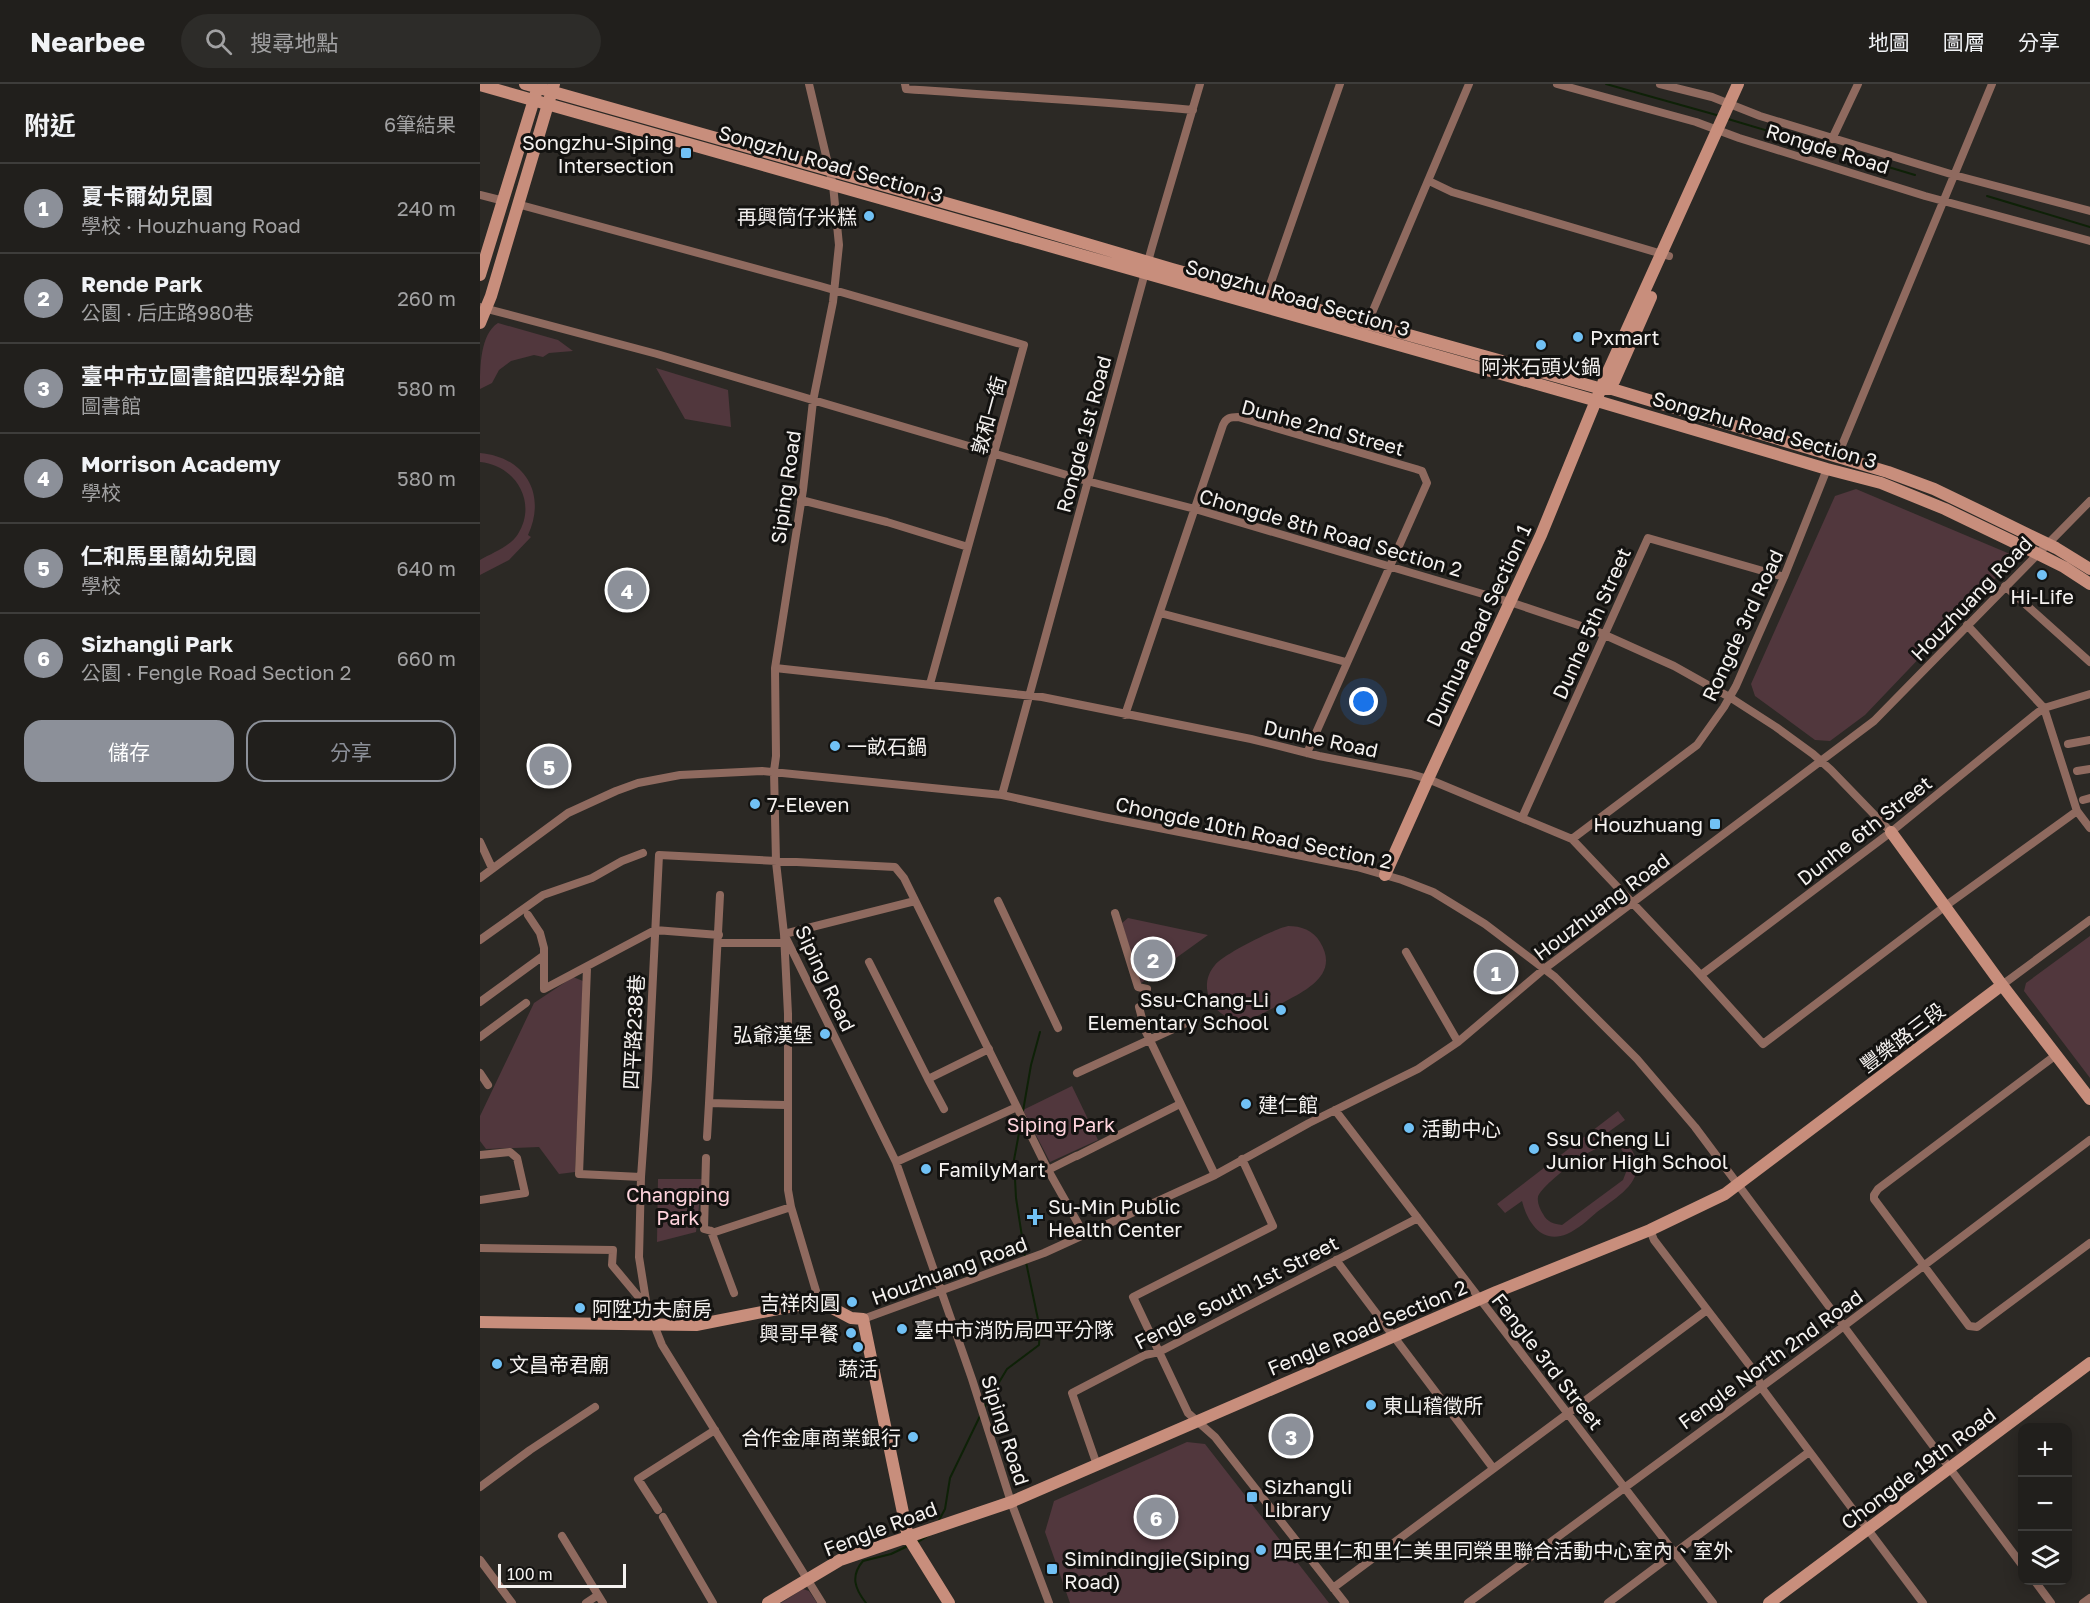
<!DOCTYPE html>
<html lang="zh-TW">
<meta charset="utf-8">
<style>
:root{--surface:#211f1c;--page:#2d2c29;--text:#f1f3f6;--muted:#a2a2a3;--line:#3e3d3b;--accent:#8c9099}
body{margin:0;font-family:"Golos Text","Noto Sans TC",sans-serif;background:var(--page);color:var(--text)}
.controls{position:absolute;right:18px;bottom:18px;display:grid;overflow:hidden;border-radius:12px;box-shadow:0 3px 15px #0003}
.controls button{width:54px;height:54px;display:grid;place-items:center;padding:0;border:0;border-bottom:2px solid var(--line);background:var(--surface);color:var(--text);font:30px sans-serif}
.scale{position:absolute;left:18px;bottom:15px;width:128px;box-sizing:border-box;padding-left:6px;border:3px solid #f5f2f0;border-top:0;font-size:16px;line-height:21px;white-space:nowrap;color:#f5f2f0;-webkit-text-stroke:4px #131210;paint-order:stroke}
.you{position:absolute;left:884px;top:618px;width:21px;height:21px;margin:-15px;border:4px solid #fff;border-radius:50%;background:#1a73e8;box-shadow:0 0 0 9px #1a73e833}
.badge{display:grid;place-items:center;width:39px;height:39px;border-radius:50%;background:var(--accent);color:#fff;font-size:20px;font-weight:700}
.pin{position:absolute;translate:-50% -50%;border:3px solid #fff;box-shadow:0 2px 6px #0006}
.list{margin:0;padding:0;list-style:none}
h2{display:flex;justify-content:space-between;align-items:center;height:78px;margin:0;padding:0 24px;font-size:26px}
h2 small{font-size:20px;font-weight:400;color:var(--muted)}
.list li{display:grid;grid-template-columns:39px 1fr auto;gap:18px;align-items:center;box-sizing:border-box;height:90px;padding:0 24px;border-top:2px solid var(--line)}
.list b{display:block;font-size:22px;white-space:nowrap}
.list p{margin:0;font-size:20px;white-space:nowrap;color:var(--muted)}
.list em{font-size:20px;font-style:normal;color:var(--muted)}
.actions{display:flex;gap:12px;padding:18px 24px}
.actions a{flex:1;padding:14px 0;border:2px solid var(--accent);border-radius:18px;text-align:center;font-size:21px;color:var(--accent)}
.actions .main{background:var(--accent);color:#fff}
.icon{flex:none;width:33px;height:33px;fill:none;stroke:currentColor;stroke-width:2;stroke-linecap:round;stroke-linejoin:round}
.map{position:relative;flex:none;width:1610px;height:1519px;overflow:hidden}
header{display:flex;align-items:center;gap:36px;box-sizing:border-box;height:84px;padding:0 30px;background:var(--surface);border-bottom:2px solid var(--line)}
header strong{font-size:28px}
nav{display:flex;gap:33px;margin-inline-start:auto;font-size:21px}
.search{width:420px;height:54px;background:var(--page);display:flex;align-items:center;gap:15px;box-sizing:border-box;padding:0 21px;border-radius:33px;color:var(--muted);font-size:22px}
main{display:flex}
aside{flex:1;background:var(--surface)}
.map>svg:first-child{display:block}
.green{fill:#51373d;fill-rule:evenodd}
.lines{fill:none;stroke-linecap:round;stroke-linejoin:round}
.stream{stroke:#0e2107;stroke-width:2}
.street{stroke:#8f6a5f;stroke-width:8}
.secondary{stroke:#c88e7c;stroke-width:12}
.poi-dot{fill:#71c1f5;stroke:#131210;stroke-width:2}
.labels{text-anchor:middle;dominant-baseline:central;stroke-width:6;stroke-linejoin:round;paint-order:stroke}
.poi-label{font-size:20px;fill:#f5f2f0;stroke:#131210;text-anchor:start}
.street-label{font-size:20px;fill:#f5f2f0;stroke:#131210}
.park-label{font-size:20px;fill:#ffd4dd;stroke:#131210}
</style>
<header>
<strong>Nearbee</strong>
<div class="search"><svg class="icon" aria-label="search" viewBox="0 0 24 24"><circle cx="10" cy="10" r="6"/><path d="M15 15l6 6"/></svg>搜尋地點</div>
<nav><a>地圖</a><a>圖層</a><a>分享</a></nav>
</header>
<main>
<aside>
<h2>附近<small>6筆結果</small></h2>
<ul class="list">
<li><span class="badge">1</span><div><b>夏卡爾幼兒園</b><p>學校 · Houzhuang Road</p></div><em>240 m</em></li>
<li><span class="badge">2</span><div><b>Rende Park</b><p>公園 · 后庄路980巷</p></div><em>260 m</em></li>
<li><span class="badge">3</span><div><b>臺中市立圖書館四張犁分館</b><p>圖書館</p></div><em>580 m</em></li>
<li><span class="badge">4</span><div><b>Morrison Academy</b><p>學校</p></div><em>580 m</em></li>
<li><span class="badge">5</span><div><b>仁和馬里蘭幼兒園</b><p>學校</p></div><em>640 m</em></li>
<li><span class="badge">6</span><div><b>Sizhangli Park</b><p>公園 · Fengle Road Section 2</p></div><em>660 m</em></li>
</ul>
<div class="actions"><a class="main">儲存</a><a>分享</a></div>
</aside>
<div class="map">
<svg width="1610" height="1519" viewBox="0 0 1610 1519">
<rect width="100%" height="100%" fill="#2c2925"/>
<!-- green -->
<path class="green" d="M 18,239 L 78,256 L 93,267 L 69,269 L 63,273 L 54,271 L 31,277 L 19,286 L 12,299 L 0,305 C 0,284 0,250 18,239 Z
M 176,284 L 248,306 L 251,343 L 205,335 Z
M 0,369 C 45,373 67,410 48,451 L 51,453 L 29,476 L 0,491 L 0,476 C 12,469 31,462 38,450 C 58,418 35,381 0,378 Z
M 1376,405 L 1530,470 L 1532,477 L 1385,631 L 1350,657 L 1335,656 L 1275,612 L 1271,600 L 1355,412 Z
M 648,834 L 728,851 L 660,900 L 642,839 Z
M 808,842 C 821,842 833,846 840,858 C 859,889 829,905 806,917 C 793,924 781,931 768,936 C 737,941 714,905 735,881 C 744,870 794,845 808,842 Z
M 1610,852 L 1610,994 L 1544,907 L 1546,899 Z
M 93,893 L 103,897 L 95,1088 L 79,1090 L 59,1063 L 6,1065 L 0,1057 L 0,1032 L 54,919 Z
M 592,1002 L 618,1056 L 570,1078 L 543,1026 Z
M 1138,1027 L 1145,1036 L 1127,1049 C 1139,1052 1147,1057 1153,1068 C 1168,1096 1137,1113 1117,1128 C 1108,1136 1098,1145 1087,1150 C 1061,1161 1047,1137 1042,1117 L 1025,1129 L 1017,1120 ZM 1133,1063 L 1141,1065 L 1147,1073 L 1148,1083 L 1143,1096 L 1082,1141 C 1074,1140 1067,1138 1063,1130 C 1060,1125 1057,1119 1058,1113 C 1061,1102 1107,1066 1119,1064 C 1123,1062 1129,1063 1133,1063 Z
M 178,1095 L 222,1095 L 216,1148 L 177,1158 Z
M 707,1358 L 725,1360 L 849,1519 L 590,1519 L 565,1448 L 574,1417 Z
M 323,1505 L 329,1507 L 337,1519 L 301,1519 Z"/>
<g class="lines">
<!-- stream -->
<path class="stream" d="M 1126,0 L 1240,32
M 1248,35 L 1435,91
M 1507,112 L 1610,143
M 543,1027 L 551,981 L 560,948
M 541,1038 L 534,1076 L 536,1114 L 545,1172
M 503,1325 L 527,1285 L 559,1261 L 560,1245 L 546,1178
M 458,1438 L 465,1425 L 470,1394 L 501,1330
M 438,1458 L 451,1450
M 386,1519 C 375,1505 370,1492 383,1477 L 411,1470 L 430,1461"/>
<!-- street -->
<path class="street" d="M 329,0 L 353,101 L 359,161 L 353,218 L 333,317 L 323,406 L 295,584 L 296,672 L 294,687 L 296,778 L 304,850 L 416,1078 L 492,1295 L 531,1418 L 569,1519
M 425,0 L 426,5 C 521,12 617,17 713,26
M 1077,0 L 1216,38 L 1259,54 L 1445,112 L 1610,157
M 1180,0 L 1232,13 L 1280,32 L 1474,91 L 1610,127
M 1352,55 L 1378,0
M 949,97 L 972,108 L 1189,172
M 0,111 L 24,117
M 37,120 L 340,202 L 544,261 L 450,600
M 785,215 L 860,0
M 0,223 L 177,270 L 607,397 L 715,425 L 1030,518 L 1116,547 L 1194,582 L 1251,614 L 1296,643 L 1333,670 L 1351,686 L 1411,748
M 886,243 L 989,0
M 1358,371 L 1512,0
M 321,416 L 407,438 L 488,463
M 1525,502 L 1610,578
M 680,529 L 866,578
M 1487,541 L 1564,624 L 1597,727 L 1610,744
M 295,584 L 562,613 L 771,655 L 839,672 L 931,690 L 948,695 L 1092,755 L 1216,886 L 1283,960 L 1464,823 L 1597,727
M 645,631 L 743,341 C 746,334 750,333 758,333 L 936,385 L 942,387 L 947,399 L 827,669
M 1588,660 L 1610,656
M 1597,687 L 1610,685
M 522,711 L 672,163 L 720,0
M 1603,716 L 1610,714
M 1042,734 L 1168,454 L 1304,493
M 1092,755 L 1217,661 L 1244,623 L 1256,602 L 1304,493 L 1347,385
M 0,758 L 12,784
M 0,794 L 88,729 L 136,707 L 158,699 L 200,691 L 282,687 L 522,711 L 623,733 L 837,775 L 877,783 L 922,796 L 953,808 L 1005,840 L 1075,893 L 1157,975 L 1215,1043 L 1542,1481
M 240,811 L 229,1019 L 306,1021
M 518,817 L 578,944
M 635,829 L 658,903 L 667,905
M 48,831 L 60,849 L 64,864 L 64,905 L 175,846 L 239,851
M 0,856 L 63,811 L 112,794 L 142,777 L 163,769
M 239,859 L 304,859
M 926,868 L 978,958
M 389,878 L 448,995 L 509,965
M 107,884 L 99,1090 L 161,1093
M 1221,891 L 1411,748 L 1557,629 L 1564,624 L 1610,610
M 1522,901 L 1610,836
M 0,918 L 63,872
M 659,923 L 665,946 L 735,1091
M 0,953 L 46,919
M 1576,971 L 1398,1105 L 1394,1111 L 1394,1115 L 1489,1242 L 1497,1243 L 1610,1159
M 0,989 L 8,1001
M 597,989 L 704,940
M 448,995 L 464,1025
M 855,1026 L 1233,1519
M 227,1053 L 229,1019
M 0,1071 L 30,1068 L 37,1074 L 45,1109 L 0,1116
M 597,1072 L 700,1020
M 226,1074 L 224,1145 L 235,1148 L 311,1123
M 762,1075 L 793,1142 L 653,1213 L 708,1329 L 735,1353 L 865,1519
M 416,1078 L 537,1023
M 568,1086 L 596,1072
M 1170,1146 L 1174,1156 L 1277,1291 L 1281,1303 L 1443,1519
M 231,1147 L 254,1209
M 0,1164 L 133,1166 L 132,1181 L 167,1223
M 856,1176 L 1013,1384
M 339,1217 L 311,1123 L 308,1106 L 308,930 L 304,850 L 435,817
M 383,1235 L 564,1169 L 735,1091 L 829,1039 L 938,985 L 978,958 L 1064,885 L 1394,637 L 1610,417
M 617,1381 L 592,1309 L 665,1271 L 679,1268 L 938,1134
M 0,1403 L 50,1366 L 115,1323
M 178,1426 L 158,1395 L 235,1346
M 183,1433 L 233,1519
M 82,1452 L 123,1519
M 0,1476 L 32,1519
M 1554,1496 L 1571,1519
M 853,1504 L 1227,1226
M 106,1519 L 118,1511
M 342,1519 L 182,1261 L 167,1223 L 159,1173 L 161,1093 L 168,994 L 179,771 L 415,783 L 424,794 L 568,1086 L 604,1150
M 988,1519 L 1352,1251 L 1610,1056
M 1128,1519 L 1329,1368
M 1603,1519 L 1610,1514"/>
<!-- secondary -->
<path class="secondary" d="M 45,0 L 533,138 L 692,185 L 1122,305 L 1132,305 L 1408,388 L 1454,405 L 1508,431 L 1576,464 L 1610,485
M 0,1 L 1117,317 L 1347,385 L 1401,399 L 1465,425 L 1544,463 L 1584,483 L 1610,500
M 0,191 L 56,9
M 0,239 L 11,212 L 74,0
M 1122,305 L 1134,297 L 1171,213
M 1411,748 L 1522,901 L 1610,1015
M 905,791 L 948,695 L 1061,451 L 1126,292 L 1258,0
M 0,1238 L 216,1241 L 339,1217 L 371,1234 L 383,1235 L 428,1453 L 469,1519
M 288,1519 L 360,1476 L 531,1418 L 1016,1208 L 1170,1146 L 1245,1110 L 1522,901
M 1289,1519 L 1610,1279"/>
</g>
<!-- markers -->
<g class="poi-dot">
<rect x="200" y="63" width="12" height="12" rx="3"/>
<circle cx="389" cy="132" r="6"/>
<circle cx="1098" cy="253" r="6"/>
<circle cx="1061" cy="261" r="6"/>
<circle cx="1562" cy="491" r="6"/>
<circle cx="355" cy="662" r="6"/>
<circle cx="275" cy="720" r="6"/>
<rect x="1229" y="734" width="12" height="12" rx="3"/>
<circle cx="801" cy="926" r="6"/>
<circle cx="345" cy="950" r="6"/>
<circle cx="766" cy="1020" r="6"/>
<circle cx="929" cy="1044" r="6"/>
<circle cx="1054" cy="1065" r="6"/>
<circle cx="446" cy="1085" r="6"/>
<path d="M552 1124h6v6h6v6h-6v6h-6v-6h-6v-6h6z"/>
<circle cx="372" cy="1218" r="6"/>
<circle cx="100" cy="1224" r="6"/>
<circle cx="422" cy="1245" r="6"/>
<circle cx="371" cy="1249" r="6"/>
<circle cx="378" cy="1263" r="6"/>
<circle cx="17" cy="1280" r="6"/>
<circle cx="891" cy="1321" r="6"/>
<circle cx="433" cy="1353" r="6"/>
<rect x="766" y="1407" width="12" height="12" rx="3"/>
<circle cx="781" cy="1466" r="6"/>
<rect x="566" y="1479" width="12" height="12" rx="3"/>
</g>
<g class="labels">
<!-- poi labels -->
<g class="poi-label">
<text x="194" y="58" text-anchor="end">Songzhu-Siping<tspan x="194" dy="23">Intersection</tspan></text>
<text x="377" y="132" text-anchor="end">再興筒仔米糕</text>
<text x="1110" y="253">Pxmart</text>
<text x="1061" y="282" text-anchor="middle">阿米石頭火鍋</text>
<text x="1562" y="512" text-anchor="middle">Hi-Life</text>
<text x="367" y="662">一畝石鍋</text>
<text x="287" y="720">7-Eleven</text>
<text x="1223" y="740" text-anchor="end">Houzhuang</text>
<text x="789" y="915" text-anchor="end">Ssu-Chang-Li<tspan x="789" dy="23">Elementary School</tspan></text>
<text x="333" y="950" text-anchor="end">弘爺漢堡</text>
<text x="778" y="1020">建仁館</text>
<text x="941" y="1044">活動中心</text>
<text x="1066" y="1054">Ssu Cheng Li<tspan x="1066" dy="23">Junior High School</tspan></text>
<text x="458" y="1085">FamilyMart</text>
<text x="568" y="1122">Su-Min Public<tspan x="568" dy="23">Health Center</tspan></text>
<text x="360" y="1218" text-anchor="end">吉祥肉圓</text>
<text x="112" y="1224">阿陞功夫廚房</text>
<text x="434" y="1245">臺中市消防局四平分隊</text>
<text x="359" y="1249" text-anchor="end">興哥早餐</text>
<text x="29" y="1280">文昌帝君廟</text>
<text x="378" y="1284" text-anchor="middle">蔬活</text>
<text x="903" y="1321">東山稽徵所</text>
<text x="421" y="1353" text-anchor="end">合作金庫商業銀行</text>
<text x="784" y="1402">Sizhangli<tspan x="784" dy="23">Library</tspan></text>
<text x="793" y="1466">四民里仁和里仁美里同榮里聯合活動中心室內、室外</text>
<text x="584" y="1474">Simindingjie(Siping<tspan x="584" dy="23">Road)</tspan></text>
</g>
<!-- street labels -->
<g class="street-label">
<text transform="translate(1348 64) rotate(17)">Rongde Road</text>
<text transform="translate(351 79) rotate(16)">Songzhu Road Section 3</text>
<text transform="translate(818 213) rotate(16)">Songzhu Road Section 3</text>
<text transform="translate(508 331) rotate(-75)">敦和一街</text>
<text transform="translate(843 343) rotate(15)">Dunhe 2nd Street</text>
<text transform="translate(1285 345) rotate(16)">Songzhu Road Section 3</text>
<text transform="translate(603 350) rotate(-75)">Rongde 1st Road</text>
<text transform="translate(305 403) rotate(-82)">Siping Road</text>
<text transform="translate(851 448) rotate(16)">Chongde 8th Road Section 2</text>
<text transform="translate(1491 514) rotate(-46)">Houzhuang Road</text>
<text transform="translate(1111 539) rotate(-66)">Dunhe 5th Street</text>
<text transform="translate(998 541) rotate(-65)">Dunhua Road Section 1</text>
<text transform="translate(1262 541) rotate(-65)">Rongde 3rd Road</text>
<text transform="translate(841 654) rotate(12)">Dunhe Road</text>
<text transform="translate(1384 746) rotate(-38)">Dunhe 6th Street</text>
<text transform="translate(774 748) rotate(12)">Chongde 10th Road Section 2</text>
<text transform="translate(1121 822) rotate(-37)">Houzhuang Road</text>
<text transform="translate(346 894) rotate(65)">Siping Road</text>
<text transform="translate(153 948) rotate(-87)">四平路238巷</text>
<text transform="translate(1422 953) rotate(-37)">豐樂路三段</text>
<text transform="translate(469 1186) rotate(-20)">Houzhuang Road</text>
<text transform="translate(756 1208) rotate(-27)">Fengle South 1st Street</text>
<text transform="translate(887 1243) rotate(-23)">Fengle Road Section 2</text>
<text transform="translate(1290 1275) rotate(-36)">Fengle North 2nd Road</text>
<text transform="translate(1068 1277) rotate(52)">Fengle 3rd Street</text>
<text transform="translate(526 1346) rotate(72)">Siping Road</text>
<text transform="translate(1438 1384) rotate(-37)">Chongde 19th Road</text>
<text transform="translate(400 1444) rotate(-21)">Fengle Road</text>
</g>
<!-- park labels -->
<g class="park-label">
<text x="581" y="1040">Siping Park</text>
<text x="198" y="1110">Changping<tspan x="198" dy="23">Park</tspan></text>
</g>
</g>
</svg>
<div class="controls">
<button>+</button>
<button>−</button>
<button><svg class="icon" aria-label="layers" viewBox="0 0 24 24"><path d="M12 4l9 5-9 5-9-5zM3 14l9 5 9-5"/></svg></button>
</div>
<div class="scale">100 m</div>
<div class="you"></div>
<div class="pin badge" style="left:1016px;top:888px">1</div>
<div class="pin badge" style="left:673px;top:875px">2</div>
<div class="pin badge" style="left:811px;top:1352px">3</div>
<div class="pin badge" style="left:147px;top:506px">4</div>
<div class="pin badge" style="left:69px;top:682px">5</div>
<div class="pin badge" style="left:676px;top:1433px">6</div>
</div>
</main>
